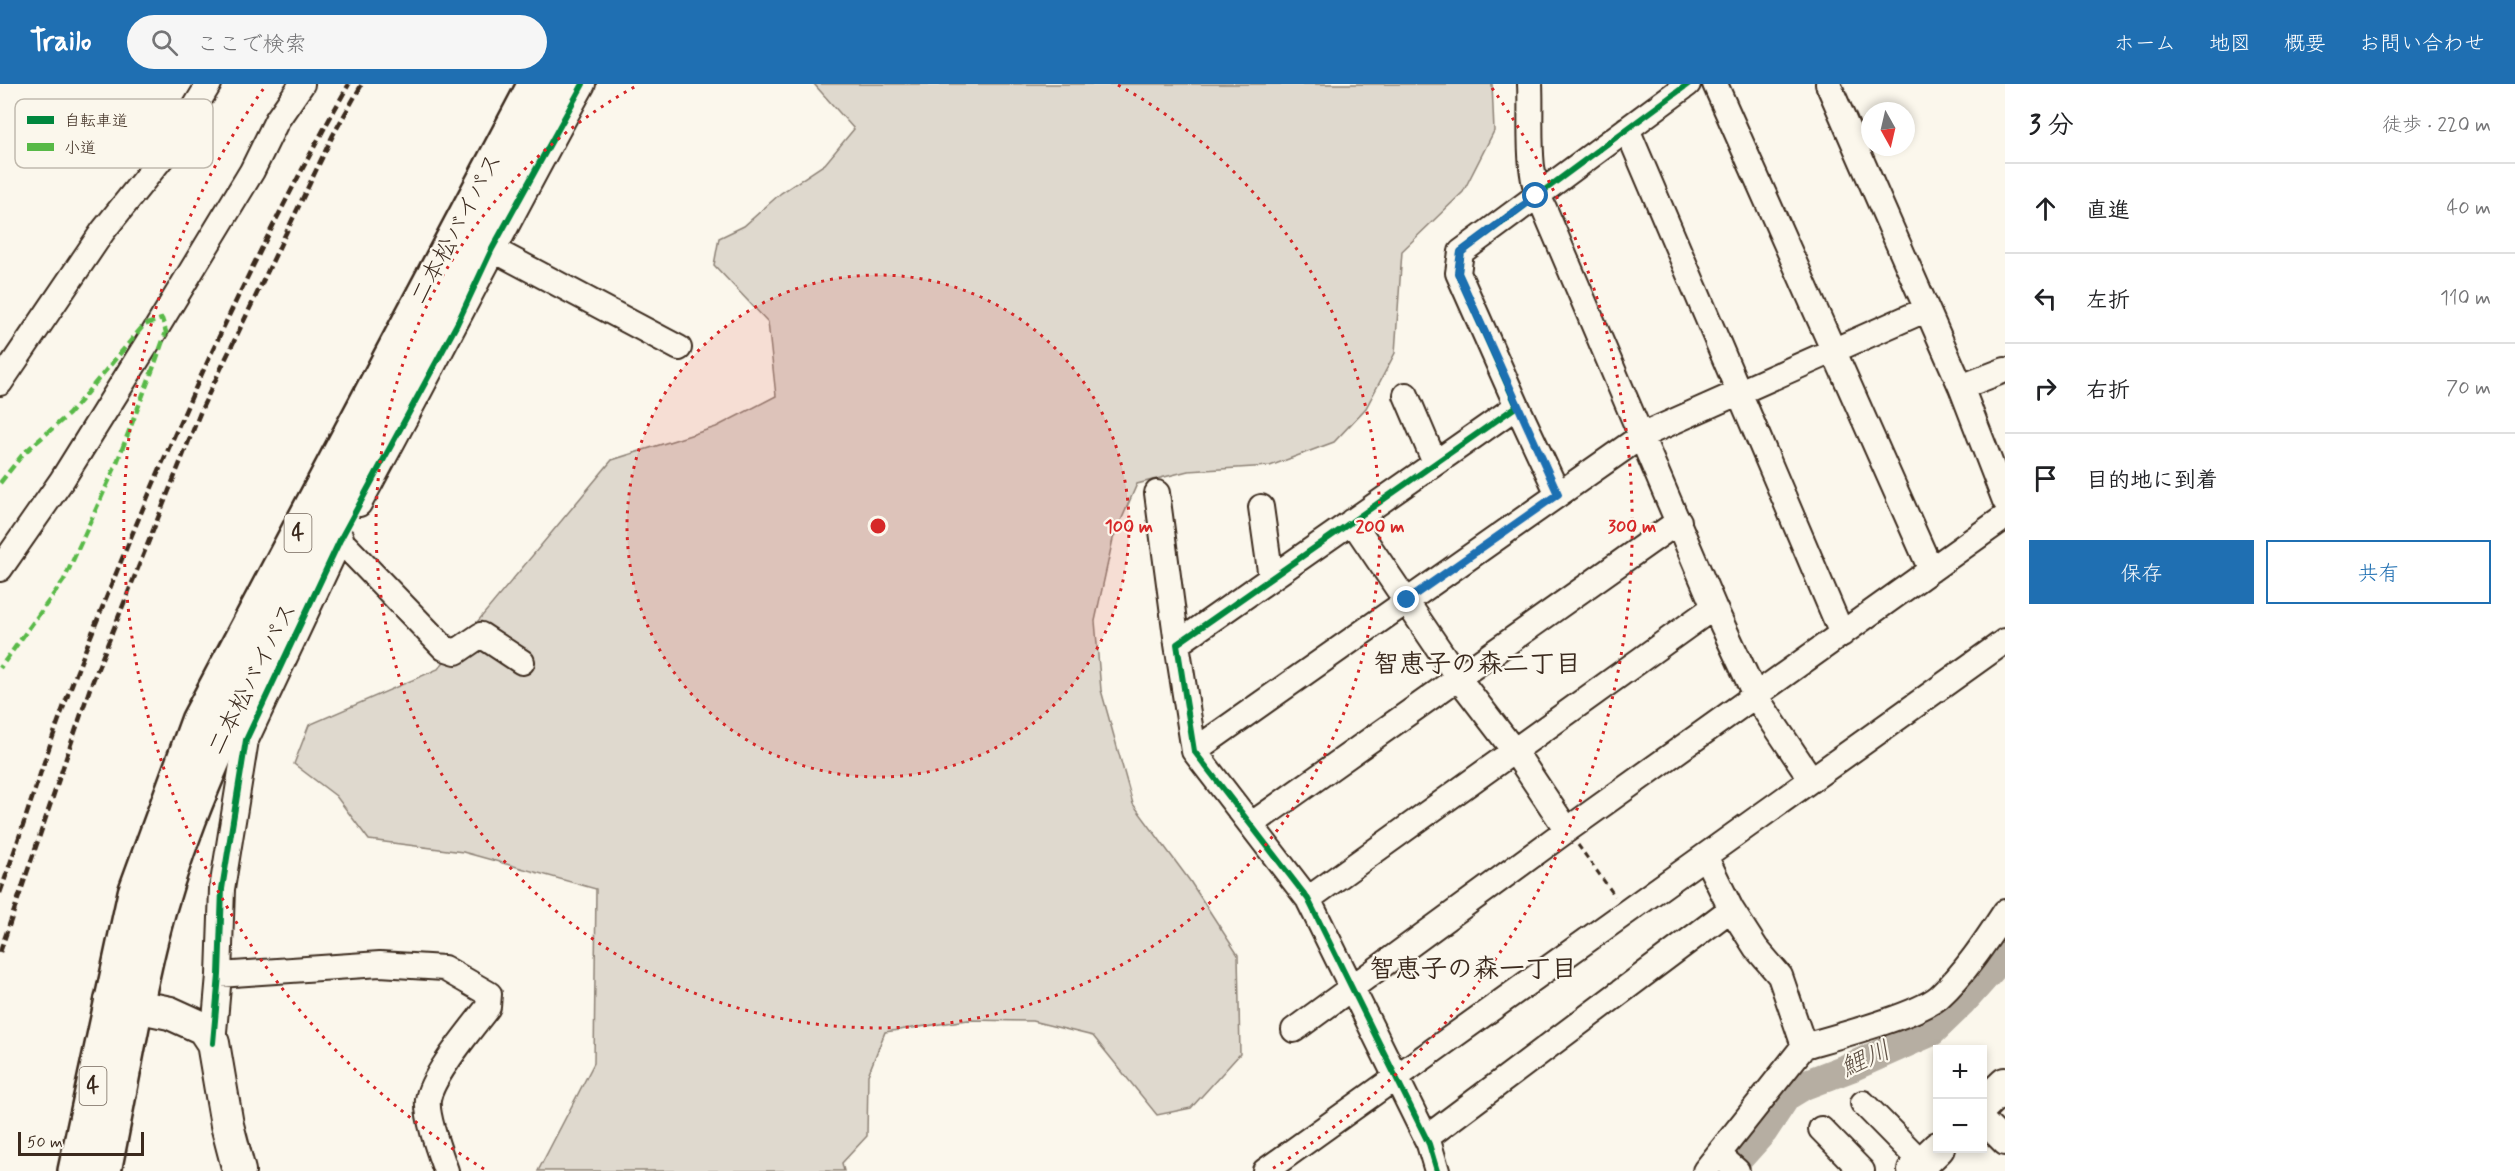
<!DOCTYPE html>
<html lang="ja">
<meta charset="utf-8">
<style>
:root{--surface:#fff;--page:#f6f6f6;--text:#202124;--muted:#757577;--line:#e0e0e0;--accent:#1f6fb2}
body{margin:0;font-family:Mynerve,"Klee One",sans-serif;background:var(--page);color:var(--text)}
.controls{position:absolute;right:18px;bottom:18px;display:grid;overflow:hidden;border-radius:0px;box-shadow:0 3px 9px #0003}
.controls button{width:54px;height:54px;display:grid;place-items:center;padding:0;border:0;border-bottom:2px solid var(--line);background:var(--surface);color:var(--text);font:30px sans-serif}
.compass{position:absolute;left:1861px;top:18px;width:54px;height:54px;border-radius:50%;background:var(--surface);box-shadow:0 3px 9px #0003;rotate:172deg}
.scale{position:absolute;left:18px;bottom:15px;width:126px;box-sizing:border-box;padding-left:6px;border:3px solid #3b2a1e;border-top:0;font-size:16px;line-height:21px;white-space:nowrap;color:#3b2a1e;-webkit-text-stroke:4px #fbf7ec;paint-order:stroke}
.stop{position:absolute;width:18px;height:18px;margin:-14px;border:4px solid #1f6fb2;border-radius:50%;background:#fff}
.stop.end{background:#1f6fb2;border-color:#fff;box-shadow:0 2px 6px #0008}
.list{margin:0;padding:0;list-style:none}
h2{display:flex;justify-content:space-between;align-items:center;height:78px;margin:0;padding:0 24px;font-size:26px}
h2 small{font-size:20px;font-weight:400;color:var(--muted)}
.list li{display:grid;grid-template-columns:39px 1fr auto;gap:18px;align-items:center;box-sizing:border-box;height:90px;padding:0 24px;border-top:2px solid var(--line)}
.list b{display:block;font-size:22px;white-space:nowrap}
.list em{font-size:20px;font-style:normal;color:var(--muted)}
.actions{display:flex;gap:12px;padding:18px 24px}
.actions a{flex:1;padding:14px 0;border:2px solid var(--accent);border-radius:0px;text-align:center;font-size:21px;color:var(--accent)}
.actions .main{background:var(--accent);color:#fff}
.icon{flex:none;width:33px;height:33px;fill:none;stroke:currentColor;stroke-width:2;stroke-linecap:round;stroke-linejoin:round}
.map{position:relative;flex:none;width:2005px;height:1087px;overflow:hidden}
header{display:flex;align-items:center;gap:36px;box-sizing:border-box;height:84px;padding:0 30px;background:var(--accent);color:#fff}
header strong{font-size:28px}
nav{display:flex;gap:33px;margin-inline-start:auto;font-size:21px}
.search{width:420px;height:54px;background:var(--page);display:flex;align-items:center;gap:15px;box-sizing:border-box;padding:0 21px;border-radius:33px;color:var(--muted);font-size:22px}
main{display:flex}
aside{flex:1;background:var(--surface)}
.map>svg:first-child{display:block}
.green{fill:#dfd9ce;stroke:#8d8276;stroke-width:1.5}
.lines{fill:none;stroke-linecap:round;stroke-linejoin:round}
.river{stroke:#b6aea2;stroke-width:30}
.minor-casing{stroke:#3b2a1e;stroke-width:28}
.major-casing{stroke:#3b2a1e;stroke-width:36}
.highway-casing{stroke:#3b2a1e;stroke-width:38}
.path{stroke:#3b2a1e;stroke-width:3;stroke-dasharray:6 4.5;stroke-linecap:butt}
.minor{stroke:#fbf7ec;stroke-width:24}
.major{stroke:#fbf7ec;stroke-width:32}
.highway{stroke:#fbf7ec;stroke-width:33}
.rail{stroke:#3b2a1e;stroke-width:4.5;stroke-dasharray:9 4.5;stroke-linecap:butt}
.quiet{stroke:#58b947;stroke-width:4.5;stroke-dasharray:9 4.5;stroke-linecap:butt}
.cycleway-casing{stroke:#fbf7ec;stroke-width:10}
.cycleway{stroke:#00873e;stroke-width:6}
.route{stroke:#1f6fb2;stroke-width:8}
.ring{fill:none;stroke:#d62828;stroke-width:3;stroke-dasharray:3 6}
.labels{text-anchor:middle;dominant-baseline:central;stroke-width:4.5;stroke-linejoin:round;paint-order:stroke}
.shield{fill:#fbf7ec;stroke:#75685c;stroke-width:1.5}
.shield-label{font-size:22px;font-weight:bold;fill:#3b2a1e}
.street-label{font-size:24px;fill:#3b2a1e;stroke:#fbf7ec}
.neighbourhood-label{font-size:26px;font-weight:bold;fill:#3b2a1e;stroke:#fbf7ec}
.water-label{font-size:26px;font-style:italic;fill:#605246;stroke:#fbf7ec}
.key{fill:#fbf7ec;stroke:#c1baae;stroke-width:1.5}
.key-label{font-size:16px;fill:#3b2a1e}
.centre{fill:#d62828;stroke:#fbf7ec;stroke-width:3}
.ring-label{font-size:18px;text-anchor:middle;font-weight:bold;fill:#d62828;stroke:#fbf7ec;stroke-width:4.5;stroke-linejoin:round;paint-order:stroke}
</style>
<header>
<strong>Trailo</strong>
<div class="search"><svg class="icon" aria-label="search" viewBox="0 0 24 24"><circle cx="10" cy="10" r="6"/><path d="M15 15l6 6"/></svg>ここで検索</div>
<nav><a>ホーム</a><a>地図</a><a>概要</a><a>お問い合わせ</a></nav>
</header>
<main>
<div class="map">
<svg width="2005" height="1087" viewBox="0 0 2005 1087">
<rect width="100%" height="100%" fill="#fbf7ec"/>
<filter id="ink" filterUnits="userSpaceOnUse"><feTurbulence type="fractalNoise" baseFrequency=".0167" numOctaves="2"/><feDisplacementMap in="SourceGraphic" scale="12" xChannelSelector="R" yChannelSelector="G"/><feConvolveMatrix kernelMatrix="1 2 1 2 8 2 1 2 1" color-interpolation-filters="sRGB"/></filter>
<g filter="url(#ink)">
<!-- green -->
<path class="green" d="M 814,0 L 1492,0 L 1494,47 L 1463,108 L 1402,167 L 1395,269 L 1366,324 L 1334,358 L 1270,382 L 1188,387 L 1137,400 L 1113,455 L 1095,537 L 1101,606 L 1133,720 L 1190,797 L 1238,871 L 1240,970 L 1191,1024 L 1157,1031 L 1093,952 L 1032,937 L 968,936 L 885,948 L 868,991 L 867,1052 L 842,1079 L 844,1087 L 538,1087 L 594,979 L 596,805 L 463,768 L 369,756 L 336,712 L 294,680 L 309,641 L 438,585 L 612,376 L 716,343 L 776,312 L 768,238 L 714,181 L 719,154 L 744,142 L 781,109 L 825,80 L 854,45 Z"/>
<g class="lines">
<!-- river -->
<path class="river" d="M 1727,1087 L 1763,1047 L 1786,1012 L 1804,1001 L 1851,983 L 1932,947 L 1961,919 L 1993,883 L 2005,863"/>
<!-- minor casing -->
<g class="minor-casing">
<path id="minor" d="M 1530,0 C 1532,36 1525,93 1544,124 L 1714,523 L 1756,613 L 1811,695
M 1715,0 L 1931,486
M 1828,0 L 1961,303 L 2005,417
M 1627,45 L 1842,550
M 492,165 L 679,264
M 0,299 L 103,147 L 172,61 L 209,0
M 1961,303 L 2005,286
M 1406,311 L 1435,379
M 1517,322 L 1558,410
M 1157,409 L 1177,560
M 359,420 C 435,281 506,139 583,0
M 1261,423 L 1271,494
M 1352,437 L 1459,595 L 1515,668 L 1567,746
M 340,456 L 444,564 L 456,568 L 481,551 L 522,578
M 0,485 L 62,396 L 150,255 L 252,87 L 277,36 L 302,0
M 1194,667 L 1643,351 L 1925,226
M 1252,740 L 1679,437
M 1705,772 L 1731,825 L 1756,864 L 1780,892 L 1804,962 L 1705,1087
M 1308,815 L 1714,523
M 219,891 L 380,880 L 444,884 L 489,910 L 488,923 C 473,943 431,992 428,1016 C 426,1033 440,1070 446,1087
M 1294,946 L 1567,746 L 2005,433
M 213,959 L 219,891 L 222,805 L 246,656 L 341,454
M 1804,962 C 1835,953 1916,932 1939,913 C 1965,889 1986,857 2005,828
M 1863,1019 L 1922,1079
M 1982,1036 L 2005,1059
M 1821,1045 L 1862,1087
M 1426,1054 L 1731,825
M 1719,1071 L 1737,1087
M 1265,1087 L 2005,557
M 1437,1087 L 1429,1060 L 1308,815 L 1194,667 L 1177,560 L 1517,322 L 1458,189 L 1461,168 L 1688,0"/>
</g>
<!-- major casing -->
<g class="major-casing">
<path id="major" d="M 111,917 L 170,929 L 203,944 L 213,959 L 227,1041 L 239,1087
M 1982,1022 L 2005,1000
M 1914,1087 L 1938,1064"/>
</g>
<!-- highway casing -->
<g class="highway-casing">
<path id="highway" d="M 75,1087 L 135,809 L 198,637 L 535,0
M 104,1087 C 120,1010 132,931 151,855 C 171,773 204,696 238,620 L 510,95 L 563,0"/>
</g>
<!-- path -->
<path class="path" d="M 1578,761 L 1615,812"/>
<!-- minor -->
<use href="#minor" class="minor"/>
<!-- major -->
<use href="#major" class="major"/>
<!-- highway -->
<use href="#highway" class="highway"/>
<!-- rail -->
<path class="rail" d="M 0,809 C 25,738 47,665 74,595 C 153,392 241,190 349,0
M 0,868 L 90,604 L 202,324 L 333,51 L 362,0"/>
<!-- quiet -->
<path class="quiet" d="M 0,399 L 23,370 L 69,330 L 144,241 L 162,235 L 166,248 L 154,282 L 116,381 L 64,496 L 0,584"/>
<!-- cycleway casing -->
<g class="cycleway-casing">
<path id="cycleway" d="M 213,959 L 219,891 L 222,805 L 246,656 L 340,456 L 457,240 L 492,165 L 583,0
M 1437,1087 L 1429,1060 L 1308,815 L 1194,667 L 1177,560 L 1517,322 L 1458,189 L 1461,168 L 1688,0"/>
</g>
<!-- cycleway -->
<use href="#cycleway" class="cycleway"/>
</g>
</g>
<g class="lines" filter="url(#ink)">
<!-- route -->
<path class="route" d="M 1407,516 L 1558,410 L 1458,189 L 1461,168 L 1536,112"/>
</g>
<!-- distance rings -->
<circle cx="878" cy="442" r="251" fill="#d62828" fill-opacity=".12"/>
<g class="ring">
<circle cx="878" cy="442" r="251"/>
<path d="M1118 1A502 502 0 1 1 638 1"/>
<path d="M484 1085A754 754 0 0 1 264 4M1492 4A754 754 0 0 1 1272 1085"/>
</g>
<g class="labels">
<!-- shield labels -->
<g class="shield">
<rect x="284.5" y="430" width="27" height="38" rx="4.5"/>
<rect x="79.5" y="983" width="27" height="38" rx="4.5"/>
</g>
<g class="shield-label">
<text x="298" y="449">4</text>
<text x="93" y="1002">4</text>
</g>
<!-- street labels -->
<g class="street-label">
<text transform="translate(457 145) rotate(-62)">二本松バイパス</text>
<text transform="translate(253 595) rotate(-63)">二本松バイパス</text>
</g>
<!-- neighbourhood labels -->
<g class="neighbourhood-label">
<text x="1477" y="581">智恵子の森二丁目</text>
<text x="1473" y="886">智恵子の森一丁目</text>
</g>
<!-- water labels -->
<g class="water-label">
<text transform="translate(1866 976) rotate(-24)">鯉川</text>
</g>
</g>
<!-- legend -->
<rect x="15" y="15" width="198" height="69" rx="9" class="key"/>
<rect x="27" y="32" width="27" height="8" fill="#00873e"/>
<rect x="27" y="59" width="27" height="8" fill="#58b947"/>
<g class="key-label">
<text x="64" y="42">自転車道</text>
<text x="64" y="69">小道</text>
</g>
<circle cx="878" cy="442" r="9" class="centre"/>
<g class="ring-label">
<text x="1129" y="448">100 m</text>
<text x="1380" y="448">200 m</text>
<text x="1632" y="448">300 m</text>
</g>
</svg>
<div class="controls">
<button>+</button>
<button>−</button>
</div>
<svg class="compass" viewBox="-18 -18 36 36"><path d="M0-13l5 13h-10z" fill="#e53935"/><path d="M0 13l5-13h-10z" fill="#757577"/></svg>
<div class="scale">50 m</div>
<div class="stop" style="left:1536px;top:112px"></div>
<div class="stop end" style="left:1407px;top:516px"></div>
</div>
<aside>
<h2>3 分<small>徒歩 · 220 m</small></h2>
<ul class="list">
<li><svg class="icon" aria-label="ahead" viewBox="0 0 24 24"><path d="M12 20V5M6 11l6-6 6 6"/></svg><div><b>直進</b></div><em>40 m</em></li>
<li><svg class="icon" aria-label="left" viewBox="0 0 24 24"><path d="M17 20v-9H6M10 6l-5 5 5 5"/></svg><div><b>左折</b></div><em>110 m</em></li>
<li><svg class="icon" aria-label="right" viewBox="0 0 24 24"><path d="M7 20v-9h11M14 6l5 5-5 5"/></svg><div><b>右折</b></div><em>70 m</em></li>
<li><svg class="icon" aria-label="arrive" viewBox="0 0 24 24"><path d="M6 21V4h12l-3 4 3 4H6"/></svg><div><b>目的地に到着</b></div></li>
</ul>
<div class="actions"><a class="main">保存</a><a>共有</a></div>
</aside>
</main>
